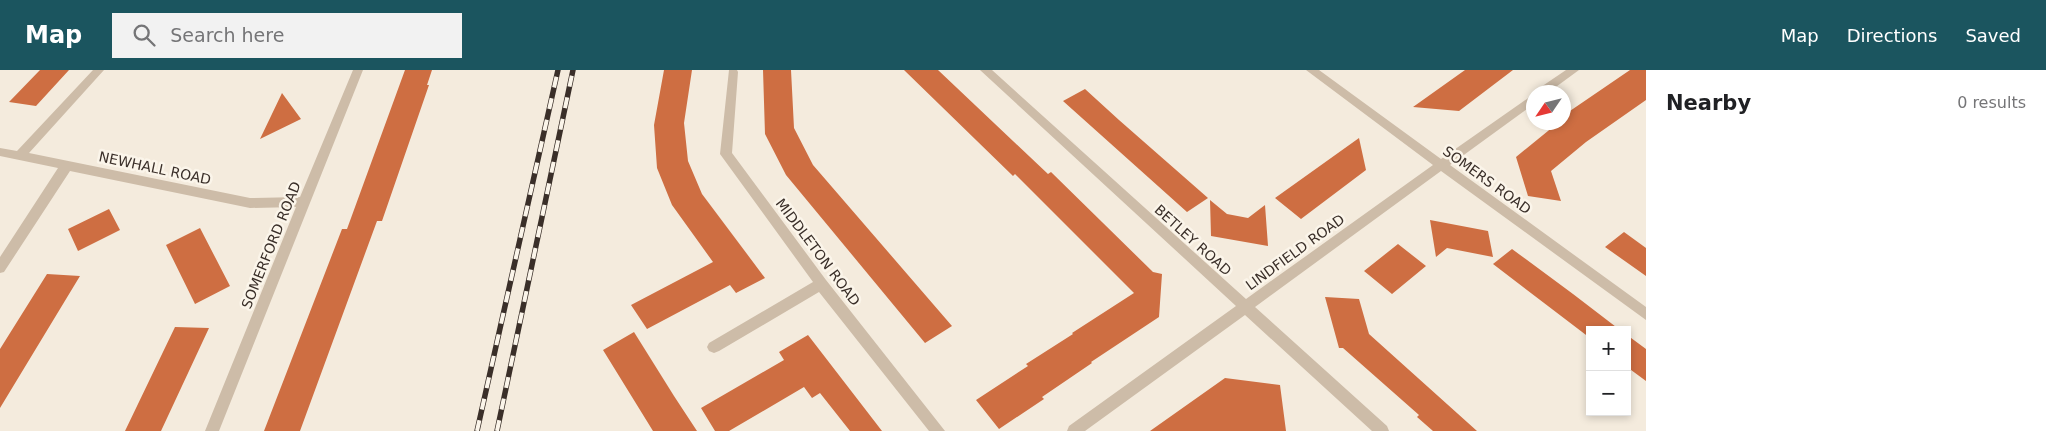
<!DOCTYPE html>
<meta charset="utf-8">
<style>
:root{--surface:#fff;--page:#f2f2f2;--text:#202124;--muted:#757577;--line:#e0e0e0;--accent:#1b555f}
body{margin:0;font-family:"DejaVu Sans",sans-serif;background:var(--page);color:var(--text)}
.controls{position:absolute;right:15px;bottom:15px;display:grid;overflow:hidden;border-radius:0px;box-shadow:0 2px 8px #0003}
.controls button{width:45px;height:45px;display:grid;place-items:center;padding:0;border:0;border-bottom:1px solid var(--line);background:var(--surface);color:var(--text);font:25px sans-serif}
.compass{position:absolute;left:1526px;top:15px;width:45px;height:45px;border-radius:50%;background:var(--surface);box-shadow:0 2px 8px #0003;rotate:235deg}
.list{margin:0;padding:0;list-style:none}
h2{display:flex;justify-content:space-between;align-items:center;height:65px;margin:0;padding:0 20px;font-size:21px}
h2 small{font-size:16px;font-weight:400;color:var(--muted)}
.icon{flex:none;width:28px;height:28px;fill:none;stroke:currentColor;stroke-width:2;stroke-linecap:round;stroke-linejoin:round}
.map{position:relative;flex:none;width:1646px;height:361px;overflow:hidden}
header{display:flex;align-items:center;gap:30px;box-sizing:border-box;height:70px;padding:0 25px;background:var(--accent);color:#fff}
header strong{font-size:24px}
nav{display:flex;gap:28px;margin-inline-start:auto;font-size:18px}
.search{width:350px;height:45px;background:var(--page);display:flex;align-items:center;gap:12px;box-sizing:border-box;padding:0 18px;border-radius:0px;color:var(--muted);font-size:19px}
main{display:flex}
aside{flex:1;background:var(--surface)}
.map>svg:first-child{display:block}
.building{fill:#ce6e42}
.lines{fill:none;stroke-linecap:round;stroke-linejoin:round}
.minor{fill:#cdbca8;fill-rule:evenodd}
.rail-casing{stroke:#3a2f29;stroke-width:5.5}
.rail{stroke:#fbf5ea;stroke-width:4;stroke-dasharray:11;stroke-linecap:butt}
.labels{text-anchor:middle;dominant-baseline:central;stroke-width:5;stroke-linejoin:round;paint-order:stroke}
.street-label{font-size:14px;fill:#3a2f29;stroke:#fbf5ea}
</style>
<header>
<strong>Map</strong>
<div class="search"><svg class="icon" aria-label="search" viewBox="0 0 24 24"><circle cx="10" cy="10" r="6"/><path d="M15 15l6 6"/></svg>Search here</div>
<nav><a>Map</a><a>Directions</a><a>Saved</a></nav>
</header>
<main>
<div class="map">
<svg width="1646" height="361" viewBox="0 0 1646 361">
<rect width="100%" height="100%" fill="#f4ebdd"/>
<!-- building -->
<path class="building" d="M 40,0 L 69,0 L 36,36 L 9,32 Z
M 405,0 L 432,0 L 427,15 L 429,15 L 382,151 L 377,151 L 300,361 L 264,361 L 342,159 L 347,159 Z
M 664,0 L 692,0 L 684,53 L 688,91 L 702,124 L 765,208 L 736,223 L 730,215 L 647,259 L 631,235 L 713,192 L 672,135 L 657,98 L 654,55 Z
M 763,0 L 791,0 L 794,58 L 813,95 L 952,256 L 925,273 L 786,105 L 765,64 Z
M 904,0 L 938,0 L 1048,104 L 1051,102 L 1153,202 L 1162,204 L 1159,247 L 1091,292 L 1092,293 L 1042,327 L 1044,329 L 999,359 L 976,330 L 1028,296 L 1026,294 L 1073,264 L 1072,263 L 1134,223 L 1015,104 L 1013,106 Z
M 1465,0 L 1513,0 L 1459,41 L 1413,37 Z
M 1630,0 L 1646,0 L 1646,30 L 1586,72 L 1551,101 L 1561,131 L 1528,126 L 1516,87 L 1559,52 L 1564,52 L 1564,49 L 1569,44 L 1567,43 Z
M 1085,19 L 1119,50 L 1208,128 L 1187,142 L 1063,31 Z
M 282,23 L 301,49 L 260,69 Z
M 1359,68 L 1366,100 L 1301,149 L 1275,128 Z
M 1210,130 L 1227,144 L 1248,148 L 1265,135 L 1268,176 L 1211,166 Z
M 109,139 L 120,160 L 78,181 L 68,159 Z
M 1430,150 L 1488,161 L 1493,187 L 1447,178 L 1436,187 Z
M 200,158 L 230,216 L 195,234 L 166,175 Z
M 1624,162 L 1646,178 L 1646,206 L 1605,177 Z
M 1398,174 L 1426,196 L 1392,224 L 1364,201 Z
M 1512,179 L 1573,224 L 1620,260 L 1590,260 L 1590,268 L 1493,194 Z
M 47,204 L 80,206 L 0,338 L 0,279 Z
M 1325,227 L 1359,229 L 1369,264 L 1477,361 L 1433,361 L 1417,347 L 1419,345 L 1343,278 L 1339,278 Z
M 175,257 L 209,258 L 161,361 L 125,361 Z
M 634,262 L 674,326 L 697,361 L 653,361 L 603,280 Z
M 808,265 L 882,361 L 850,361 L 820,323 L 812,328 L 804,317 L 729,361 L 715,361 L 701,338 L 784,290 L 779,282 Z
M 1627,265 L 1646,279 L 1646,311 L 1627,297 Z
M 1225,308 L 1280,315 L 1286,361 L 1150,361 Z"/>
<g class="lines">
<!-- minor -->
<path class="minor" d="M 93,0 L 104,0 L 29,83 L 250,128 L 300,127 L 353,0 L 363,0 L 219,361 L 205,361 L 296,137 L 250,138 L 70,101 L 4,202 L 0,203 L 0,187 L 58,98 L 0,86 L 0,78 L 17,81 Z
M 729,0 L 737,0 L 738,2 L 732,83 L 826,210 L 945,361 L 929,361 L 819,222 L 719,281 L 714,283 L 709,281 L 707,277 L 709,273 L 813,212 L 720,84 Z
M 980,0 L 992,0 L 1246,229 L 1433,95 L 1306,0 L 1319,0 L 1441,89 L 1534,24 L 1534,34 L 1450,95 L 1646,237 L 1646,250 L 1441,101 L 1255,237 L 1387,356 L 1389,361 L 1372,361 L 1245,245 L 1085,361 L 1067,361 L 1069,356 L 1236,236 Z
M 1566,0 L 1579,0 L 1549,22 L 1537,22 L 1538,19 Z"/>
<!-- rail casing -->
<g class="rail-casing">
<path id="rail" d="M 477,361 L 558,0
M 497,361 L 573,0"/>
</g>
<!-- rail -->
<use href="#rail" class="rail"/>
</g>
<g class="labels">
<!-- street labels -->
<g class="street-label">
<text transform="translate(155 98) rotate(12)">NEWHALL ROAD</text>
<text transform="translate(1487 110) rotate(36)">SOMERS ROAD</text>
<text transform="translate(1193 170) rotate(42)">BETLEY ROAD</text>
<text transform="translate(271 175) rotate(-68)">SOMERFORD ROAD</text>
<text transform="translate(818 182) rotate(53)">MIDDLETON ROAD</text>
<text transform="translate(1295 182) rotate(-36)">LINDFIELD ROAD</text>
</g>
</g>
</svg>
<div class="controls">
<button>+</button>
<button>−</button>
</div>
<svg class="compass" viewBox="-18 -18 36 36"><path d="M0-13l5 13h-10z" fill="#e53935"/><path d="M0 13l5-13h-10z" fill="#757577"/></svg>
</div>
<aside>
<h2>Nearby<small>0 results</small></h2>
<ul class="list">
</ul>
</aside>
</main>
